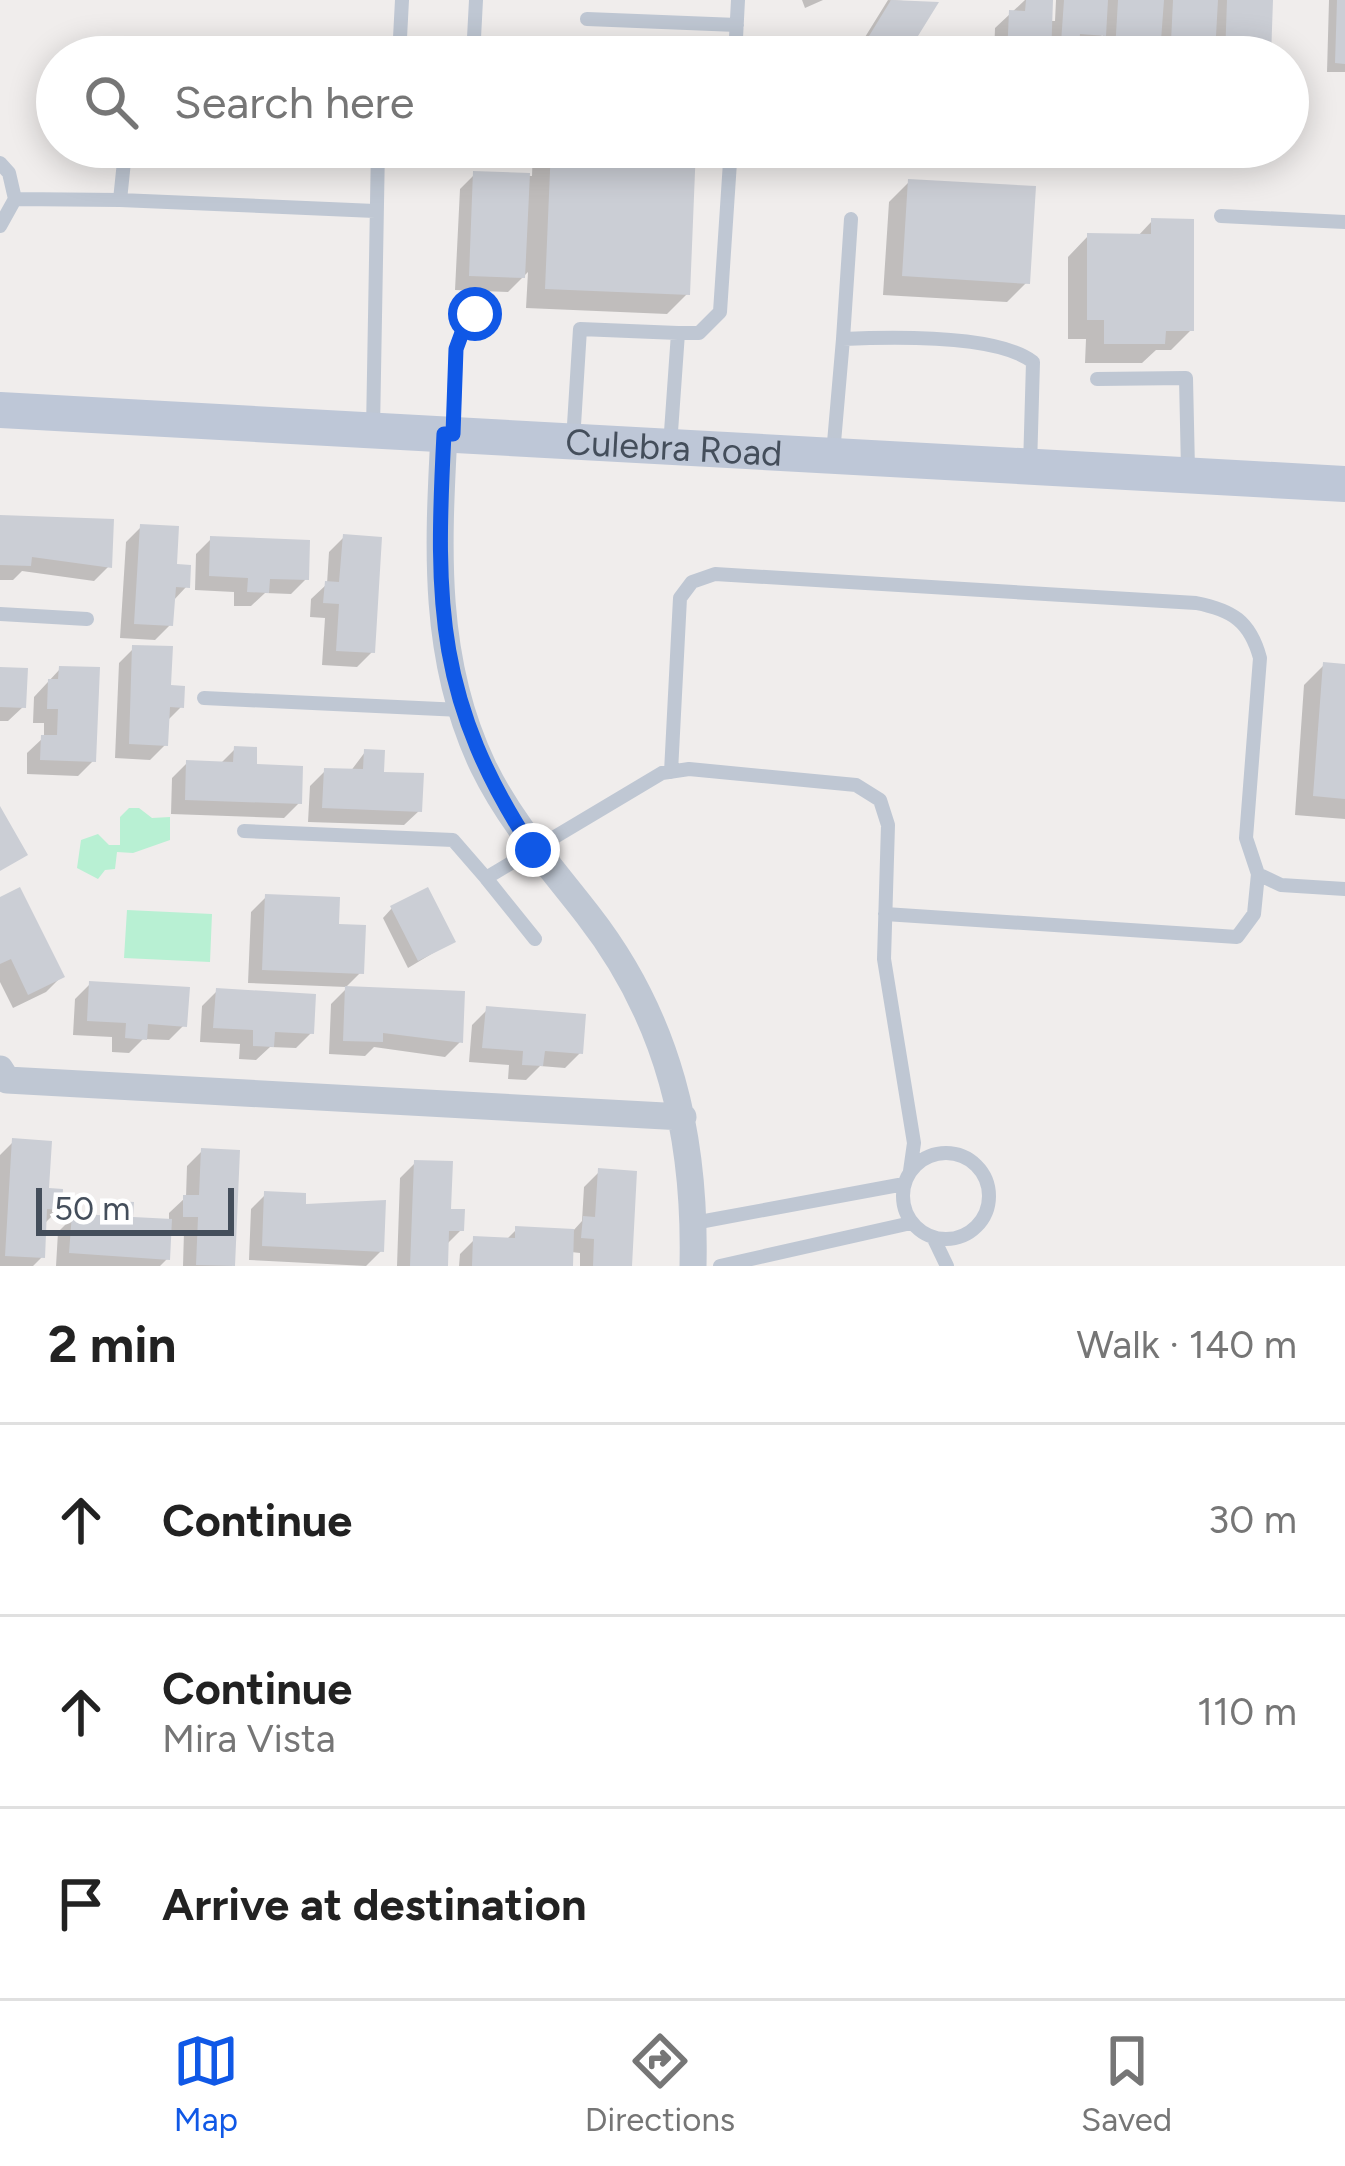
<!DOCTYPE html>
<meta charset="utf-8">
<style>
:root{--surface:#fff;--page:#f6f6f6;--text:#222;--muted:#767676;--line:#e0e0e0;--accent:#1058e6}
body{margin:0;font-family:Figtree,sans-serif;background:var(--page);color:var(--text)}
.scale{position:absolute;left:36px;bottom:30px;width:198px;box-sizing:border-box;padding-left:12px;border:6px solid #444e5b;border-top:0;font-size:33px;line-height:42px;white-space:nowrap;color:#444e5b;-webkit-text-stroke:9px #fff;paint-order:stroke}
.stop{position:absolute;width:36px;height:36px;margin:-27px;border:9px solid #1058e6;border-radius:50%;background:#fff}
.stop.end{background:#1058e6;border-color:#fff;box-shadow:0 3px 12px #0008}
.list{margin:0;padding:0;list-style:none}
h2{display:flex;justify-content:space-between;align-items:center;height:156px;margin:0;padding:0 48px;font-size:51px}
h2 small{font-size:39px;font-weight:400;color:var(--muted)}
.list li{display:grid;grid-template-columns:78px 1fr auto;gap:36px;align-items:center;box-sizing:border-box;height:192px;padding:0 48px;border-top:3px solid var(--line)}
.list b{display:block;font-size:45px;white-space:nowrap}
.list p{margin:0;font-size:39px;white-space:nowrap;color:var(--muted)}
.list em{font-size:39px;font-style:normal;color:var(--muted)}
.icon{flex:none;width:66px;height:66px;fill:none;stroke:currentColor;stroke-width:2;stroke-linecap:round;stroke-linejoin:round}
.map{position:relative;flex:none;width:1345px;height:1266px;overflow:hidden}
.search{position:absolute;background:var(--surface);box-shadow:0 6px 30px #0003;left:36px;right:36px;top:36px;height:132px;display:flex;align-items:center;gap:30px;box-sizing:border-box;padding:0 42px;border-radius:66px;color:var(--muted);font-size:45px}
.sheet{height:732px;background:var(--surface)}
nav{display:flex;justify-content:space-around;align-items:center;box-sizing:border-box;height:168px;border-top:3px solid var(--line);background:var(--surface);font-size:33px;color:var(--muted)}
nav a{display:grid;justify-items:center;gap:6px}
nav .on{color:var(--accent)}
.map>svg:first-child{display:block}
.green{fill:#b8f0d3}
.shadow{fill:#0003}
.building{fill:#cbced5}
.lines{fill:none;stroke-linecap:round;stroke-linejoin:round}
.service{stroke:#bfc7d3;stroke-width:14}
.minor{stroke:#bfc7d3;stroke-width:27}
.secondary{stroke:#bec7d7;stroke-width:36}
.route{stroke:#1058e6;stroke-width:15}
.labels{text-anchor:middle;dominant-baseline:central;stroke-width:9;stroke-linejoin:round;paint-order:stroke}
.street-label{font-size:36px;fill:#444e5b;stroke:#fff}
</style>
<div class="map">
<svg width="1345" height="1266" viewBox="0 0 1345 1266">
<rect width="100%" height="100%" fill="#f0edec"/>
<!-- green -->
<path class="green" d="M 139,808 L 152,818 L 170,817 L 170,840 L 133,853 L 117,852 L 115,869 L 105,870 L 98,879 L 77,868 L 81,840 L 98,834 L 109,845 L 120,845 L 120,817 L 129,808 Z
M 127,910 L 212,914 L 210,962 L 124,958 Z"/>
<!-- shadow -->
<path class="shadow" d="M 802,0 L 823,0 L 805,8 Z
M 888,0 L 935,3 L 902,57 L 868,57 L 857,50 Z
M 1025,0 L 1050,0 L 1049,21 L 1055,21 L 1056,0 L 1270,0 L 1268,57 L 1212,57 L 1212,53 L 1102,57 L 1103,34 L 1093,44 L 1076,43 L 1067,52 L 1048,52 L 1048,57 L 994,57 L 995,28 Z
M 1329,0 L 1345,0 L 1345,72 L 1327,72 Z
M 557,41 L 578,57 L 541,57 Z
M 533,147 L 693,147 L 687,294 L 667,314 L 526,308 L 528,272 L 508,292 L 455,290 L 460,189 L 475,174 L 532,176 Z
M 909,182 L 1027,282 L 1007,302 L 883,295 L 889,202 Z
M 1152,221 L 1191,330 L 1171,350 L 1156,350 L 1142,363 L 1085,363 L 1086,339 L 1068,339 L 1068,257 L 1088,236 L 1137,237 Z
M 0,518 L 109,566 L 94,581 L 22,571 L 13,580 L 0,580 Z
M 141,527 L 187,586 L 172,602 L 170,625 L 155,640 L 120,638 L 126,542 Z
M 344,537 L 372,652 L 357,667 L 322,665 L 325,618 L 310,617 L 311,599 L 327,584 L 329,552 Z
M 211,539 L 306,579 L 291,594 L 265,593 L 251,606 L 234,606 L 234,592 L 195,590 L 196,554 Z
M 134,648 L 181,707 L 166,722 L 165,745 L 150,760 L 115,758 L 119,663 Z
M 1324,665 L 1345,667 L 1345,819 L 1295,815 L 1304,685 Z
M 60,669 L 93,761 L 78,776 L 27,774 L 27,753 L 44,737 L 44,723 L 33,723 L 34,697 Z
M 0,670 L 24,706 L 8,721 L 0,721 Z
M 235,749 L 299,803 L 284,818 L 171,814 L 172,778 L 187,763 L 220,764 Z
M 365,752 L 420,810 L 404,825 L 308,822 L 310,786 L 325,771 L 350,772 Z
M 266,897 L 336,926 L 361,972 L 346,987 L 248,983 L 251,912 Z
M 0,900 L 61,977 L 46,992 L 13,1008 L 0,982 Z
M 392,908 L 453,941 L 408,968 L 383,918 Z
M 90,984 L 184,1025 L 169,1040 L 143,1039 L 129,1053 L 112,1052 L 112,1037 L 73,1035 L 75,999 Z
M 346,989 L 460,1042 L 445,1057 L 374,1047 L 365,1056 L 329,1054 L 331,1004 Z
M 217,991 L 311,1033 L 296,1048 L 270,1047 L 256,1060 L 239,1059 L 240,1044 L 200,1042 L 202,1006 Z
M 487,1010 L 580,1053 L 565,1068 L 540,1066 L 526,1080 L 508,1079 L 509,1065 L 469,1062 L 472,1025 Z
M 14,1141 L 59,1209 L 44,1224 L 42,1257 L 33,1266 L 0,1266 L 0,1155 Z
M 202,1151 L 237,1153 L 232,1266 L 183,1266 L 184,1231 L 169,1230 L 167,1259 L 160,1266 L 56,1266 L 58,1232 L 73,1217 L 99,1218 L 114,1204 L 130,1219 L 169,1222 L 169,1213 L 186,1197 L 187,1166 Z
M 415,1163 L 461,1230 L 445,1246 L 445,1266 L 397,1266 L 400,1178 Z
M 599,1172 L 629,1266 L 580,1266 L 580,1253 L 571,1252 L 570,1266 L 459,1266 L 460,1254 L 475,1239 L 505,1241 L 516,1230 L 572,1232 L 582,1221 L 584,1187 Z
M 266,1194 L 303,1207 L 381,1251 L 366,1266 L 249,1260 L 251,1209 Z"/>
<!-- building -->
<path class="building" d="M 891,0 L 939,2 L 905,57 L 862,57 L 858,54 Z
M 1026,0 L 1053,0 L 1051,57 L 1007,57 L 1009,10 L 1025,11 Z
M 1064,0 L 1108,0 L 1106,36 L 1080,34 L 1079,44 L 1061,43 Z
M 1118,0 L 1164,0 L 1160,54 L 1115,51 Z
M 1173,0 L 1218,0 L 1215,54 L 1195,53 L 1196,44 L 1171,42 Z
M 1227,0 L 1273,0 L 1271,57 L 1225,57 Z
M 1337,0 L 1345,0 L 1345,64 L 1335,63 Z
M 556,38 L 582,39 L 581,57 L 555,57 Z
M 551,147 L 696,147 L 690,295 L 545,289 Z
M 473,171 L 530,173 L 525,278 L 469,276 Z
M 908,179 L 1036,186 L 1030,284 L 902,276 Z
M 1151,218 L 1194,219 L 1194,331 L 1166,331 L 1165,344 L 1104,344 L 1104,320 L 1087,320 L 1087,233 L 1151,234 Z
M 0,515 L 114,519 L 112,568 L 32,557 L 31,566 L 0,565 Z
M 140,524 L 179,526 L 177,564 L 191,565 L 190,588 L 176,587 L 173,626 L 134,624 Z
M 343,534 L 382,537 L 375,653 L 336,651 L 339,604 L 323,603 L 325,581 L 339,582 Z
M 210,536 L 310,540 L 309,580 L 270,579 L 269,593 L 247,592 L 248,578 L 209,576 Z
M 132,645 L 173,646 L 171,685 L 185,686 L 184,708 L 170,707 L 168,746 L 129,744 Z
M 1323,662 L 1345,664 L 1345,799 L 1313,796 Z
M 59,666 L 100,667 L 96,762 L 40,760 L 41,735 L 57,735 L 58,709 L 47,709 L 48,679 L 58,679 Z
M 0,667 L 28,668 L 26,708 L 0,707 Z
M 234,746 L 257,747 L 257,764 L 303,766 L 302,804 L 185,800 L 186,760 L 233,762 Z
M 364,749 L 385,750 L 384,772 L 424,773 L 422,812 L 322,808 L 324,768 L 363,769 Z
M 0,806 L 28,855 L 0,871 Z
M 20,887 L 65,977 L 28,995 L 11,959 L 0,964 L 0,897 Z
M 428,887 L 456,942 L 418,961 L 390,906 Z
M 265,894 L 340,897 L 339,924 L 366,925 L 364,974 L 262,970 Z
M 89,981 L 190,987 L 187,1027 L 148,1024 L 147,1040 L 125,1038 L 126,1023 L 87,1021 Z
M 345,986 L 465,991 L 463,1043 L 383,1033 L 383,1042 L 343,1041 Z
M 216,988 L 316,994 L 314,1034 L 275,1032 L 274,1047 L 253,1046 L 253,1030 L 213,1028 Z
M 486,1006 L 586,1014 L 583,1054 L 545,1051 L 543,1066 L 522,1065 L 523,1051 L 482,1048 Z
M 12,1138 L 52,1141 L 49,1188 L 63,1189 L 62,1210 L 47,1209 L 45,1258 L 5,1256 Z
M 201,1148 L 240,1150 L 235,1266 L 196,1265 L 198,1217 L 183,1217 L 183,1195 L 199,1195 Z
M 414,1160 L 453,1161 L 451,1209 L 465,1209 L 464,1231 L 449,1231 L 448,1266 L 410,1266 Z
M 598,1168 L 637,1171 L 632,1266 L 593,1266 L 594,1239 L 581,1238 L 583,1216 L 595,1217 Z
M 264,1191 L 306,1193 L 306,1204 L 386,1200 L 384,1252 L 262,1246 Z
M 113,1201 L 134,1202 L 133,1217 L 172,1219 L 170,1260 L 69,1253 L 72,1213 L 111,1216 Z
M 515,1226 L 574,1229 L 573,1266 L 472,1266 L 473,1236 L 515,1238 Z"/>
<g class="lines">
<!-- service -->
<path class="service" d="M 587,19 L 737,25
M 399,57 L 402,0
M 473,57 L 476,0
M 735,57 L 738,0
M 135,147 L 125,152 L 120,200 L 375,211
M 220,147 L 377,156
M 0,163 L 9,173 L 15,199 L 0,226
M 15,199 L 120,200
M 1221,216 L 1345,222
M 678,333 L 699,333 L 720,312 L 731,147
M 843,339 L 851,219
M 1097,379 L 1186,378 L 1188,470
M 373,430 L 378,147
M 453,434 L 456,349 L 467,319 L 483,311
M 573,441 L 580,329 L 678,333 L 670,446
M 833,454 L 843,339 C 890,337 997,334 1033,362 L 1030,467
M 0,614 L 87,619
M 204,698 L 461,710
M 671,772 L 680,598 L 692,582 L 715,574 L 1196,603 C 1232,610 1250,621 1260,658 L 1246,838 L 1258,874 L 1281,885 L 1345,889
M 244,831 L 453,840 L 486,878 L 662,773 L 689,769 L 856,785 L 880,800 L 888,825 L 884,959 L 914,1143 L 910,1171
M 486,878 L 535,939
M 885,914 L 1237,937 L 1254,914 L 1258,874
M903 1196a43 43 0 1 1 86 0a43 43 0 1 1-86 0Z
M 694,1223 L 904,1184
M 934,1239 L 947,1266
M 720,1266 L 911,1223"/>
<!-- minor -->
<path class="minor" d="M 444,434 C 438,548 432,659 483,766 C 510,822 550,866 588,915 C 669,1019 696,1136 693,1266
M 0,1069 L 7,1080 L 683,1117"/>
<!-- secondary -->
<path class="secondary" id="s1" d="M 0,410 L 1345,484"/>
</g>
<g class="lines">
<!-- route -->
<path class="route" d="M 475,314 L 467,319 L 456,349 L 453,434 L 444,434 C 435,604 436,703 533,850"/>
</g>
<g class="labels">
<!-- street labels -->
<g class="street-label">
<text stroke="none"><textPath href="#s1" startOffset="675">Culebra Road</textPath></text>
</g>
</g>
</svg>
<div class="scale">50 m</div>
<div class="stop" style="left:475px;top:314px"></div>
<div class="stop end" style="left:533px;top:850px"></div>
<div class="search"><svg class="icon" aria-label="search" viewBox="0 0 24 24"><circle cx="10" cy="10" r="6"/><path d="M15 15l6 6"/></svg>Search here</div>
</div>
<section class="sheet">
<h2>2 min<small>Walk · 140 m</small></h2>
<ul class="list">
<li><svg class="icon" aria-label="ahead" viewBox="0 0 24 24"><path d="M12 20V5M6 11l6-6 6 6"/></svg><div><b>Continue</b></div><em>30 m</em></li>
<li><svg class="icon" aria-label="ahead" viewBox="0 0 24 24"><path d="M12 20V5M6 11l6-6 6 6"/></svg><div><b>Continue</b><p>Mira Vista</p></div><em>110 m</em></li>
<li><svg class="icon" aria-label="arrive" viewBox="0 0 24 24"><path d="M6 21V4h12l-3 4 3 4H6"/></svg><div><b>Arrive at destination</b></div></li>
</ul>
</section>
<nav>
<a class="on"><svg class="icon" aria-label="map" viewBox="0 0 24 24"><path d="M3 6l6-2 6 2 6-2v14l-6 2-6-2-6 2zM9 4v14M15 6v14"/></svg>Map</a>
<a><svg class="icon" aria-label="directions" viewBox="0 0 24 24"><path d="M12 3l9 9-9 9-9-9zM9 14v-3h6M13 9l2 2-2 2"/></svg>Directions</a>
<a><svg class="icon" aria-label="saved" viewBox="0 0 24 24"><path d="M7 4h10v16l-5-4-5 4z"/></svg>Saved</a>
</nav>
